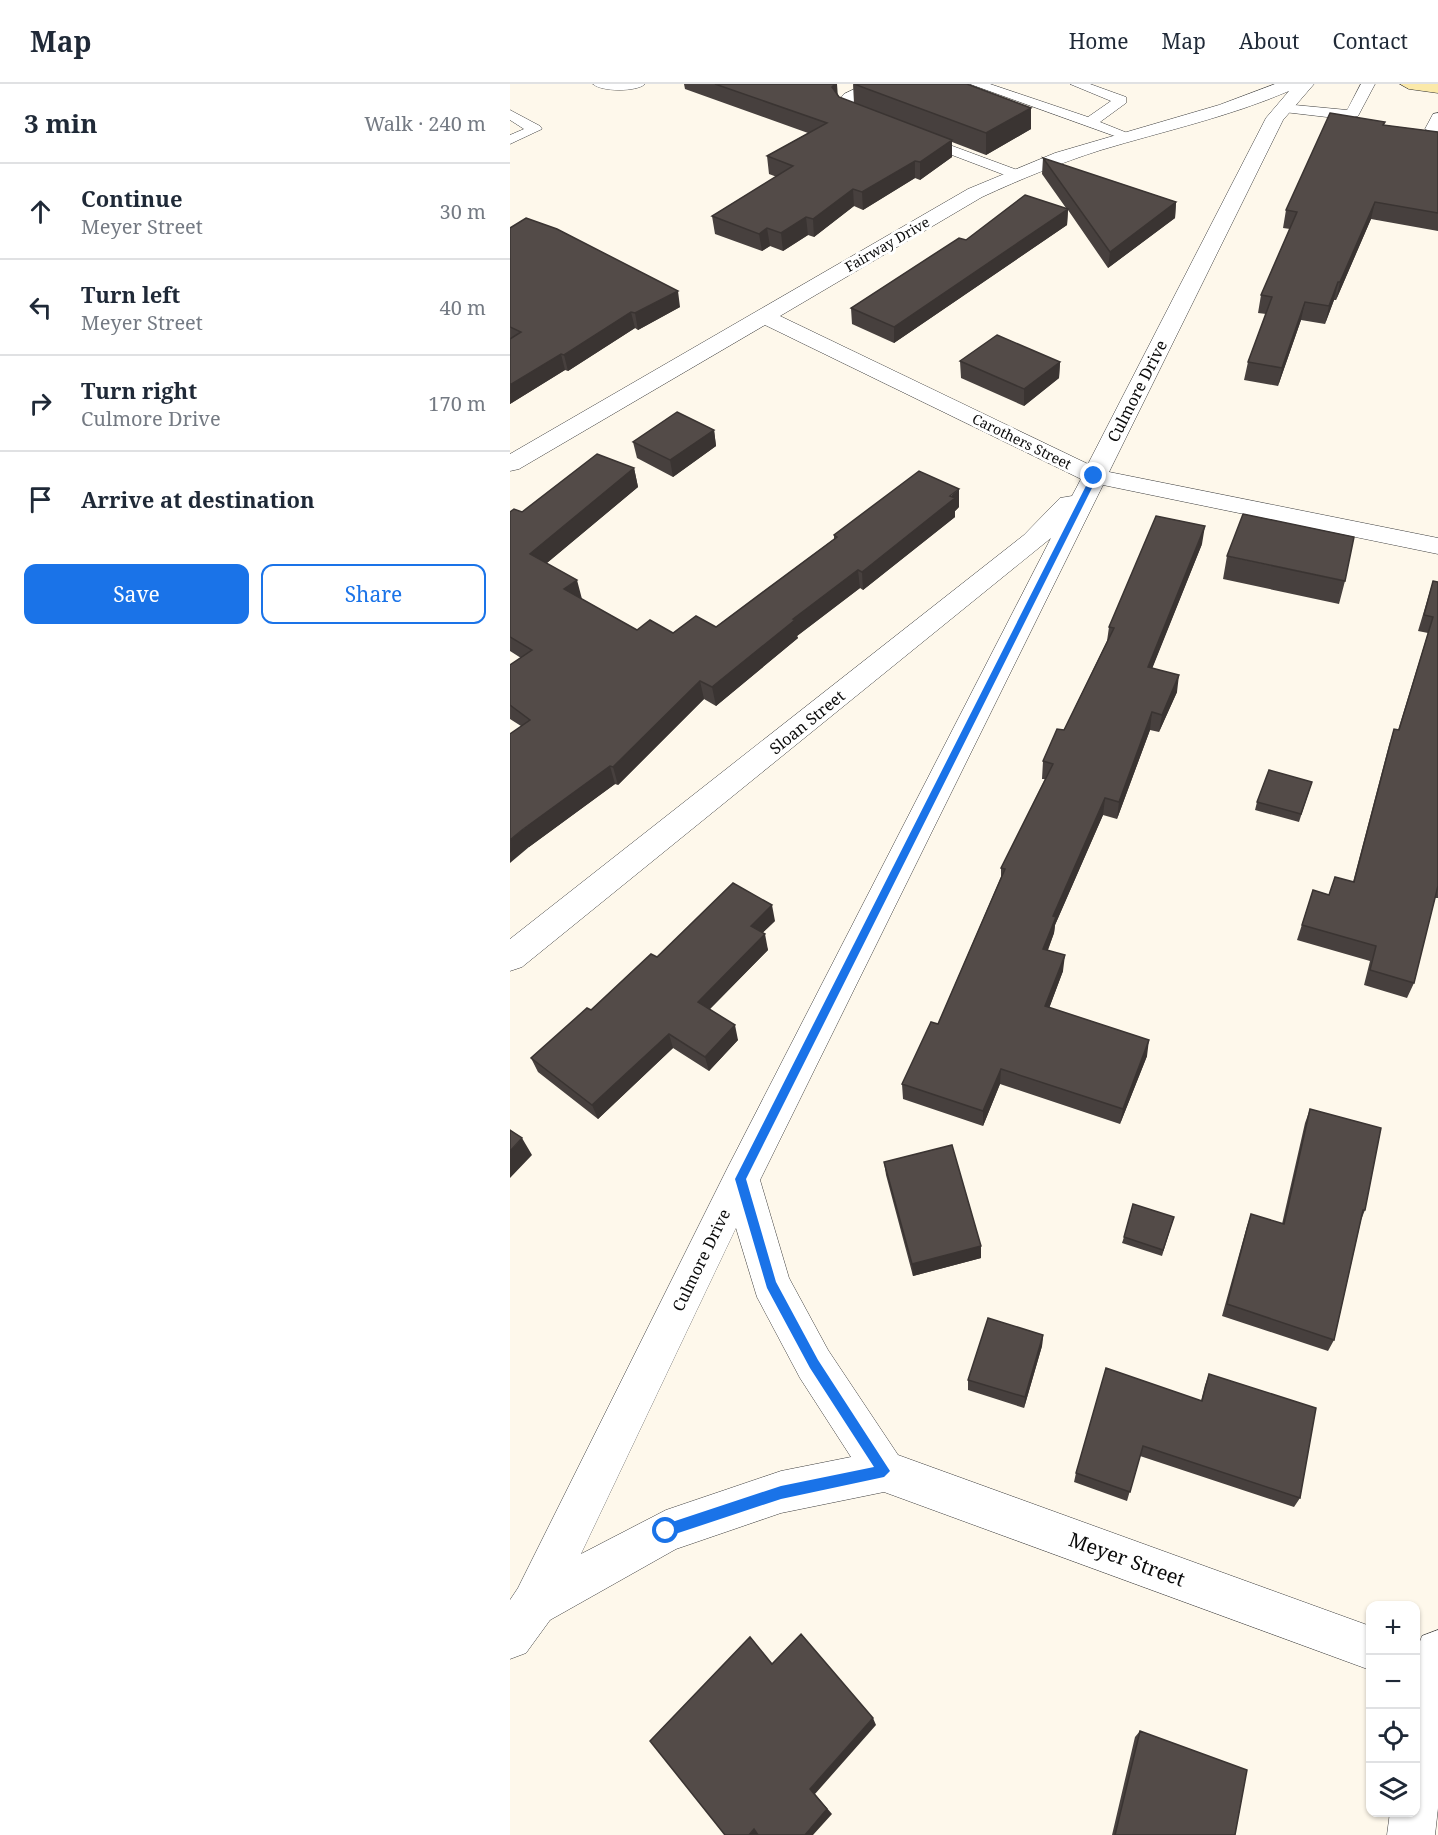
<!DOCTYPE html>
<meta charset="utf-8">
<style>
:root{--surface:#fff;--page:#f6f6f7;--text:#1f2937;--muted:#747a83;--line:#e0e1e3;--accent:#1a73e8}
body{margin:0;font-family:"Noto Serif",serif;background:var(--page);color:var(--text)}
.controls{position:absolute;right:18px;bottom:18px;display:grid;overflow:hidden;border-radius:12px;box-shadow:0 2px 4px #0004}
.controls button{width:54px;height:54px;display:grid;place-items:center;padding:0;border:0;border-bottom:2px solid var(--line);background:var(--surface);color:var(--text);font:30px sans-serif}
.stop{position:absolute;width:18px;height:18px;margin:-14px;border:4px solid #1a73e8;border-radius:50%;background:#fff}
.stop.end{background:#1a73e8;border-color:#fff;box-shadow:0 2px 6px #0008}
.list{margin:0;padding:0;list-style:none}
h2{display:flex;justify-content:space-between;align-items:center;height:78px;margin:0;padding:0 24px;font-size:26px}
h2 small{font-size:20px;font-weight:400;color:var(--muted)}
.list li{display:grid;grid-template-columns:39px 1fr auto;gap:18px;align-items:center;box-sizing:border-box;height:96px;padding:0 24px;border-top:2px solid var(--line)}
.list b{display:block;font-size:22px;white-space:nowrap}
.list p{margin:0;font-size:20px;white-space:nowrap;color:var(--muted)}
.list em{font-size:20px;font-style:normal;color:var(--muted)}
.actions{display:flex;gap:12px;padding:18px 24px}
.actions a{flex:1;padding:14px 0;border:2px solid var(--accent);border-radius:12px;text-align:center;font-size:21px;color:var(--accent)}
.actions .main{background:var(--accent);color:#fff}
.icon{flex:none;width:33px;height:33px;fill:none;stroke:currentColor;stroke-width:2;stroke-linecap:round;stroke-linejoin:round}
.map{position:relative;flex:none;width:928px;height:1751px;overflow:hidden}
header{display:flex;align-items:center;gap:36px;box-sizing:border-box;height:84px;padding:0 30px;background:var(--surface);border-bottom:2px solid var(--line)}
header strong{font-size:28px}
nav{display:flex;gap:33px;margin-inline-start:auto;font-size:21px}
main{display:flex}
aside{flex:1;background:var(--surface)}
.map>svg:first-child{display:block}
.lines{fill:none;stroke-linecap:round;stroke-linejoin:round}
.lane-casing{stroke:#3e3e3e;stroke-width:1}
.street-casing{stroke:#3e3e3e;stroke-width:1}
.secondary-casing{stroke:#2d2d2d;stroke-width:1}
.lane{fill:#fff;fill-rule:evenodd}
.street{fill:#fff;fill-rule:evenodd}
.secondary{fill:#fbe9a9;fill-rule:evenodd}
.wall{fill:#47403e}
.shaded-wall{fill:#3a3432}
.building{fill:#534b48;stroke:#3a3432;stroke-width:1.5}
.route{fill:#1a73e8}
.labels{text-anchor:middle;dominant-baseline:central;stroke-width:6;stroke-linejoin:round;paint-order:stroke}
.far-street-label{font-size:14px;fill:#0b0b0b;stroke:#fff}
.street-label{font-size:16px;fill:#0b0b0b;stroke:#fff}
.near-street-label{font-size:20px;fill:#0b0b0b;stroke:#fff}
</style>
<header>
<strong>Map</strong>
<nav><a>Home</a><a>Map</a><a>About</a><a>Contact</a></nav>
</header>
<main>
<aside>
<h2>3 min<small>Walk · 240 m</small></h2>
<ul class="list">
<li><svg class="icon" aria-label="ahead" viewBox="0 0 24 24"><path d="M12 20V5M6 11l6-6 6 6"/></svg><div><b>Continue</b><p>Meyer Street</p></div><em>30 m</em></li>
<li><svg class="icon" aria-label="left" viewBox="0 0 24 24"><path d="M17 20v-9H6M10 6l-5 5 5 5"/></svg><div><b>Turn left</b><p>Meyer Street</p></div><em>40 m</em></li>
<li><svg class="icon" aria-label="right" viewBox="0 0 24 24"><path d="M7 20v-9h11M14 6l5 5-5 5"/></svg><div><b>Turn right</b><p>Culmore Drive</p></div><em>170 m</em></li>
<li><svg class="icon" aria-label="arrive" viewBox="0 0 24 24"><path d="M6 21V4h12l-3 4 3 4H6"/></svg><div><b>Arrive at destination</b></div></li>
</ul>
<div class="actions"><a class="main">Save</a><a>Share</a></div>
</aside>
<div class="map">
<svg width="928" height="1751" viewBox="0 0 928 1751">
<rect width="100%" height="100%" fill="#fef8eb"/>
<g class="lines">
<!-- lane casing -->
<g class="lane-casing">
<path id="lane" d="M 83,0 L 135,0 C 127,8 91,8 83,0 Z
M 355,0 L 373,0 L 340,20 L 364,31 L 366,34 L 359,38 L 331,28 L 326,20 L 334,10 Z
M 460,0 L 480,0 L 578,33 L 601,17 L 560,0 L 580,0 L 616,13 L 616,19 L 590,38 L 625,52 L 618,56 L 613,55 Z
M 851,0 L 865,0 L 848,32 L 834,35 L 774,28 L 767,24 L 774,20 L 837,26 Z
M 0,26 L 30,42 L 32,45 L 0,60 L 0,51 L 14,45 L 0,36 Z
M 928,29 L 928,51 L 915,45 L 923,30 Z
M 410,50 L 510,87 L 513,90 L 510,93 L 500,93 L 405,57 L 403,54 L 405,51 Z"/>
</g>
<!-- street casing -->
<g class="street-casing">
<path id="street" d="M 765,0 L 804,0 L 773,36 L 599,388 L 928,454 L 928,470 L 593,401 L 250,1096 L 279,1194 L 318,1266 L 388,1371 L 860,1542 L 860,1586 L 374,1408 L 271,1429 L 166,1465 L 40,1536 L 16,1569 L 0,1575 L 0,1516 L 8,1504 L 218,1083 L 541,454 L 12,883 L 0,887 L 0,855 L 514,451 L 550,414 L 562,412 L 571,395 L 255,241 L 9,385 L 0,387 L 0,370 L 458,105 L 545,69 L 709,21 ZM 779,7 L 756,34 L 578,380 L 270,232 L 472,113 C 511,95 550,79 591,66 C 654,47 719,33 779,7 ZM 226,1144 L 247,1213 L 290,1294 L 341,1373 L 271,1387 L 156,1426 L 71,1470 Z
M 928,1546 L 928,1724 L 925,1751 L 877,1751 L 880,1728 L 906,1728 L 906,1568 L 912,1552 Z"/>
</g>
<!-- secondary casing -->
<g class="secondary-casing">
<path id="secondary" d="M 890,0 L 928,0 L 928,9 L 899,5 Z"/>
</g>
<!-- lane -->
<use href="#lane" class="lane"/>
<!-- street -->
<use href="#street" class="street"/>
<!-- secondary -->
<use href="#secondary" class="secondary"/>
</g>
<!-- wall -->
<path class="wall" d="M 174,0 L 327,0 L 327,11 L 329,13 L 344,19 L 343,0 L 348,1 L 521,24 L 521,45 L 476,71 L 442,58 L 442,73 L 410,96 L 405,94 L 353,126 L 344,122 L 304,153 L 298,151 L 273,167 L 260,162 L 252,167 L 205,150 L 202,132 L 267,93 L 259,90 L 257,72 L 298,49 L 175,5 Z
M 874,41 L 928,48 L 928,147 L 861,135 L 826,216 L 824,216 L 815,240 L 791,236 L 768,302 L 734,296 L 738,278 L 756,230 L 748,229 L 751,211 L 780,145 L 773,144 L 776,126 Z
M 533,74 L 666,118 L 665,134 L 598,184 L 558,126 L 557,141 L 384,259 L 342,240 L 341,224 L 456,156 L 556,124 L 532,90 Z
M 0,144 L 170,223 L 128,246 L 125,244 L 58,287 L 55,286 L 0,320 Z
M 450,277 L 550,278 L 549,294 L 514,322 L 451,294 Z
M 204,346 L 206,362 L 163,393 L 127,374 L 123,358 Z
M 124,384 L 128,403 L 37,479 L 71,515 L 127,546 L 163,549 L 206,543 L 324,455 L 324,451 L 449,423 L 445,427 L 445,433 L 353,506 L 350,504 L 287,552 L 288,554 L 206,622 L 194,615 L 108,701 L 105,700 L 19,763 L 11,642 L 0,635 L 0,581 L 11,574 L 0,567 L 0,428 L 12,428 Z
M 692,460 L 642,584 L 667,608 L 649,648 L 640,646 L 607,735 L 593,731 L 545,841 L 544,849 L 538,866 L 553,887 L 539,924 L 637,972 L 610,1040 L 490,1000 L 473,1042 L 393,1015 L 392,1000 L 428,940 L 491,793 L 491,784 L 535,695 L 532,695 L 533,677 L 554,646 L 597,557 L 599,543 Z
M 717,472 L 835,497 L 829,520 L 713,495 Z
M 923,497 L 928,498 L 928,814 L 925,814 L 904,899 L 897,914 L 854,901 L 860,877 L 787,856 L 803,806 L 819,811 L 843,798 L 879,661 L 884,645 L 888,646 L 918,549 L 908,547 Z
M 802,698 L 789,738 L 745,726 L 747,718 Z
M 265,837 L 252,849 L 258,866 L 200,925 L 228,956 L 199,987 L 163,964 L 88,1035 L 28,988 L 21,974 L 147,873 Z
M 800,1025 L 855,1126 L 851,1136 L 824,1256 L 818,1267 L 712,1232 L 737,1142 L 741,1130 L 772,1140 L 795,1039 Z
M 374,1078 L 471,1162 L 471,1174 L 403,1192 L 376,1091 Z
M 664,1133 L 652,1172 L 612,1159 L 614,1153 Z
M 533,1251 L 532,1262 L 514,1324 L 458,1306 L 458,1296 Z
M 699,1290 L 790,1414 L 784,1423 L 630,1372 L 617,1417 L 564,1398 L 566,1389 L 691,1317 L 695,1301 Z
M 630,1647 L 725,1751 L 602,1751 L 625,1653 Z"/>
<!-- shaded-wall -->
<path class="shaded-wall" d="M 325,0 L 327,0 L 328,14 L 322,3 Z
M 521,24 L 521,45 L 476,71 L 476,49 Z
M 442,56 L 442,73 L 410,96 L 410,78 Z
M 405,77 L 405,94 L 353,126 L 352,108 Z
M 343,105 L 344,122 L 304,153 L 303,135 Z
M 666,118 L 665,134 L 598,184 L 600,168 Z
M 865,118 L 861,135 L 826,216 L 830,198 Z
M 558,125 L 557,141 L 384,259 L 384,243 Z
M 296,133 L 298,151 L 273,167 L 271,149 Z
M 257,144 L 260,162 L 252,167 L 249,150 Z
M 828,198 L 824,216 L 815,240 L 819,222 Z
M 168,207 L 170,223 L 128,246 L 125,229 Z
M 795,218 L 791,236 L 768,302 L 772,284 Z
M 121,228 L 125,244 L 58,287 L 54,271 Z
M 51,270 L 55,286 L 0,320 L 0,301 Z
M 550,278 L 549,294 L 514,322 L 514,305 Z
M 204,346 L 206,362 L 163,393 L 160,376 Z
M 124,384 L 128,403 L 26,488 L 20,470 Z
M 449,405 L 449,423 L 445,427 L 445,433 L 353,506 L 352,488 Z
M 695,442 L 692,460 L 636,600 L 638,583 Z
M 348,486 L 350,504 L 287,552 L 288,554 L 206,622 L 202,603 L 283,535 Z
M 67,496 L 72,515 L 59,524 L 54,505 Z
M 669,591 L 667,608 L 649,648 L 652,631 Z
M 190,597 L 194,615 L 108,701 L 103,683 Z
M 642,628 L 640,646 L 607,735 L 609,718 Z
M 100,682 L 105,700 L 19,763 L 0,779 L 0,756 L 12,746 Z
M 595,714 L 593,731 L 545,841 L 544,849 L 532,881 L 533,865 L 543,832 Z
M 262,821 L 265,837 L 244,857 L 241,842 Z
M 255,850 L 258,866 L 192,933 L 188,918 Z
M 555,871 L 553,887 L 534,938 L 535,922 Z
M 225,941 L 228,956 L 199,987 L 195,973 Z
M 159,950 L 163,964 L 88,1035 L 82,1021 Z
M 639,956 L 637,972 L 610,1040 L 613,1025 Z
M 491,985 L 490,1000 L 473,1042 L 473,1027 Z
M 12,1054 L 22,1071 L 0,1094 L 0,1067 Z
M 471,1162 L 471,1174 L 403,1192 L 402,1180 Z
M 533,1251 L 532,1262 L 514,1324 L 515,1313 Z
M 363,1634 L 366,1641 L 305,1710 L 322,1730 L 303,1751 L 295,1751 L 300,1705 Z
M 244,1745 L 249,1751 L 239,1751 Z"/>
<!-- building -->
<path class="building" d="M 205,0 L 325,0 L 322,3 L 329,13 L 442,56 L 410,78 L 405,77 L 352,108 L 343,105 L 303,135 L 296,133 L 271,149 L 257,144 L 249,150 L 202,132 L 283,82 L 257,72 L 317,39 Z
M 344,0 L 457,0 L 521,24 L 476,49 Z
M 820,29 L 875,38 L 873,41 L 928,48 L 928,129 L 865,118 L 830,198 L 828,198 L 819,222 L 795,218 L 772,284 L 738,278 L 762,213 L 751,211 L 787,128 L 776,126 Z
M 533,74 L 666,118 L 600,168 Z
M 515,111 L 558,125 L 384,243 L 341,224 L 449,154 L 456,156 Z
M 16,134 L 47,145 L 168,207 L 125,229 L 121,228 L 54,271 L 51,270 L 0,301 L 0,255 L 11,248 L 0,243 L 0,144 Z
M 487,251 L 550,278 L 514,305 L 450,277 Z
M 167,328 L 204,346 L 160,376 L 123,358 Z
M 87,370 L 124,384 L 20,470 L 67,496 L 54,505 L 127,546 L 140,536 L 163,549 L 186,532 L 206,543 L 327,453 L 324,451 L 409,387 L 449,405 L 440,412 L 445,414 L 352,488 L 348,486 L 283,535 L 285,536 L 202,603 L 190,597 L 103,683 L 100,682 L 12,746 L 0,756 L 0,650 L 20,636 L 0,621 L 0,581 L 22,566 L 0,553 L 0,428 L 4,425 L 12,428 Z
M 733,430 L 844,453 L 835,497 L 717,472 Z
M 646,432 L 695,442 L 638,583 L 669,591 L 652,631 L 642,628 L 609,718 L 595,714 L 543,832 L 546,833 L 533,865 L 555,871 L 535,922 L 639,956 L 613,1025 L 491,985 L 473,1027 L 392,1000 L 421,938 L 428,940 L 495,785 L 491,784 L 543,680 L 533,677 L 547,645 L 554,646 L 604,544 L 599,543 Z
M 923,497 L 928,498 L 928,802 L 904,899 L 860,886 L 866,862 L 792,841 L 803,806 L 819,811 L 825,793 L 844,798 L 884,645 L 889,646 L 923,533 L 914,531 Z
M 759,686 L 802,698 L 791,730 L 747,718 Z
M 223,799 L 262,821 L 241,842 L 255,850 L 188,918 L 225,941 L 195,973 L 159,950 L 82,1021 L 21,974 L 77,924 L 81,926 L 141,870 L 147,873 Z
M 800,1025 L 871,1044 L 855,1126 L 853,1126 L 824,1256 L 717,1220 L 741,1130 L 774,1140 Z
M 0,1046 L 12,1054 L 0,1067 Z
M 442,1061 L 471,1162 L 402,1180 L 374,1078 Z
M 623,1120 L 664,1133 L 653,1166 L 614,1153 Z
M 478,1234 L 533,1251 L 515,1313 L 458,1296 Z
M 596,1284 L 692,1317 L 699,1290 L 806,1324 L 790,1414 L 633,1362 L 620,1408 L 566,1389 Z
M 291,1550 L 363,1634 L 300,1705 L 317,1725 L 295,1751 L 248,1751 L 244,1745 L 239,1751 L 215,1751 L 140,1657 L 240,1553 L 262,1580 Z
M 630,1647 L 737,1686 L 725,1751 L 605,1751 Z"/>
<!-- route -->
<path class="route" d="M 584,389 L 588,392 L 236,1095 L 266,1198 L 308,1276 L 380,1387 L 374,1393 L 271,1415 L 156,1453 L 149,1447 L 156,1440 L 271,1402 L 364,1383 L 300,1284 L 257,1204 L 225,1095 L 581,392 Z"/>
<g class="labels">
<!-- far-street labels -->
<g class="far-street-label">
<text transform="translate(377 160) rotate(-30)">Fairway Drive</text>
<text transform="translate(512 357) rotate(26)">Carothers Street</text>
</g>
<!-- street labels -->
<g class="street-label">
<text transform="translate(627 307) rotate(-63)">Culmore Drive</text>
<text transform="translate(297 638) rotate(-39)">Sloan Street</text>
<text transform="translate(191 1176) rotate(-64)">Culmore Drive</text>
</g>
<!-- near-street labels -->
<g class="near-street-label">
<text transform="translate(617 1475) rotate(20)">Meyer Street</text>
</g>
</g>
</svg>
<div class="controls">
<button>+</button>
<button>−</button>
<button><svg class="icon" aria-label="locate" viewBox="0 0 24 24"><circle cx="12" cy="12" r="6"/><path d="M12 2v4M12 18v4M2 12h4M18 12h4"/></svg></button>
<button><svg class="icon" aria-label="layers" viewBox="0 0 24 24"><path d="M12 4l9 5-9 5-9-5zM3 14l9 5 9-5"/></svg></button>
</div>
<div class="stop" style="left:156px;top:1447px"></div>
<div class="stop end" style="left:584px;top:392px"></div>
</div>
</main>
